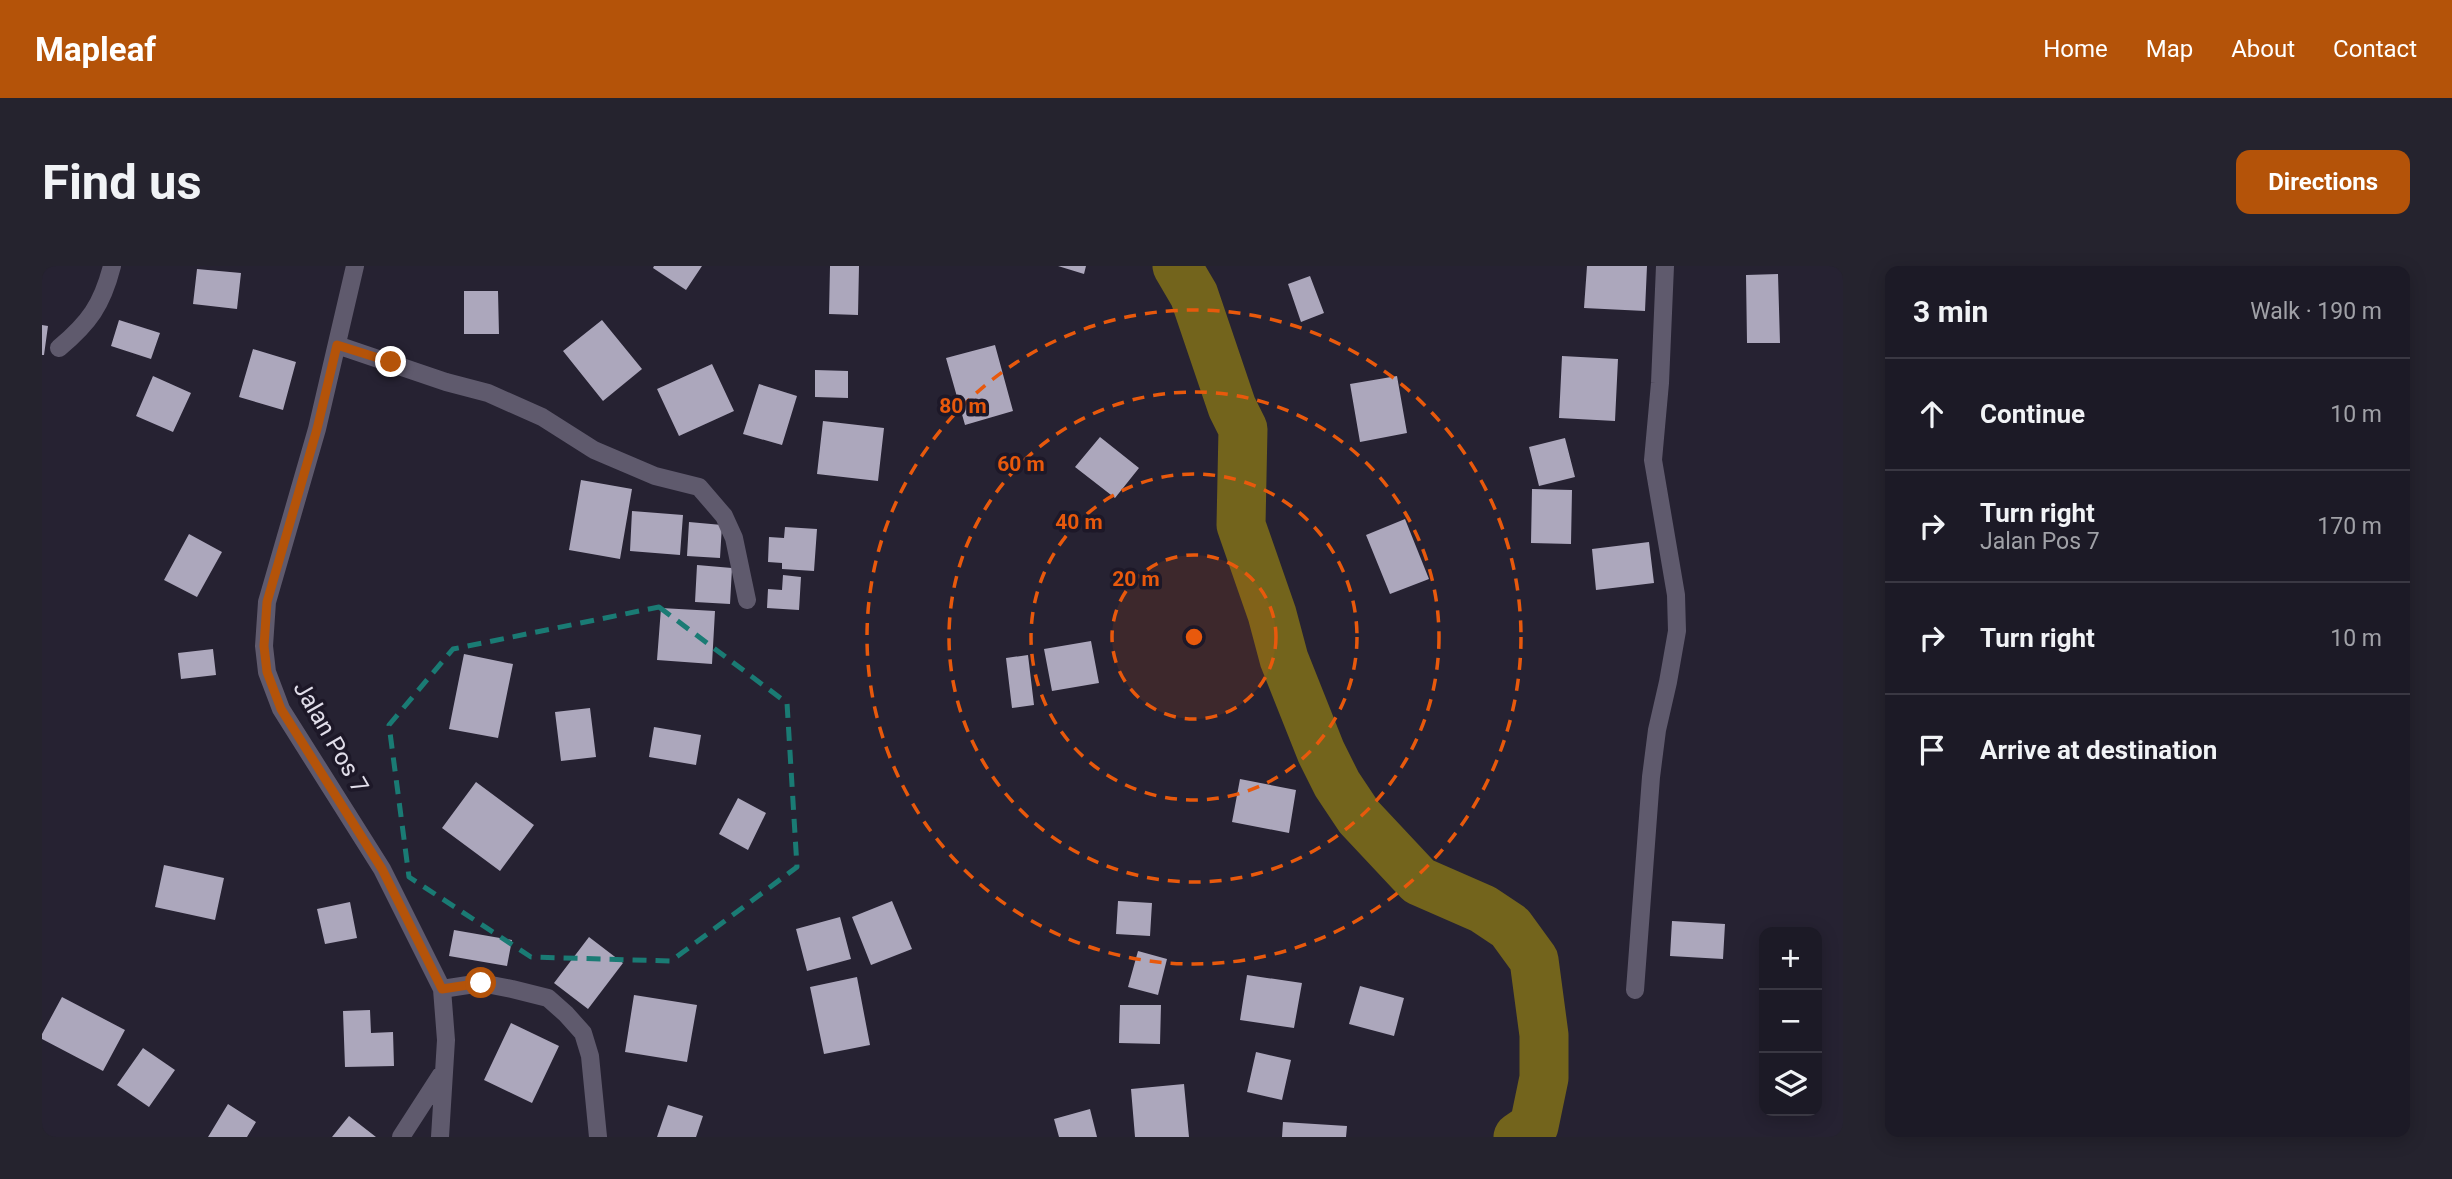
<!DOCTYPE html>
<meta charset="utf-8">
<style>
:root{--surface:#1c1a26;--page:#25232e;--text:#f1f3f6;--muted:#a0a1a7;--line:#3a3843;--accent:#b45309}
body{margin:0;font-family:Roboto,sans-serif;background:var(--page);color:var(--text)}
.controls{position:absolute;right:21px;bottom:21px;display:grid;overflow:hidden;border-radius:14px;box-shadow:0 4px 18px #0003}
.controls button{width:63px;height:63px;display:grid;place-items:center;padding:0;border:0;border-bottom:2px solid var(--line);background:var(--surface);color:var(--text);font:35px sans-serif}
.stop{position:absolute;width:21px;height:21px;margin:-16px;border:5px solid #b45309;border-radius:50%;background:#fff}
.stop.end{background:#b45309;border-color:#fff;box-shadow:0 2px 7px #0008}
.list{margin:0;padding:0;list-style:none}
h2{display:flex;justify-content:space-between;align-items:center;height:91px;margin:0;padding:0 28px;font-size:30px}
h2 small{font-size:23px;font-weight:400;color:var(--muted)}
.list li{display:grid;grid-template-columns:46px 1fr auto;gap:21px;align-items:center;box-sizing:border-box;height:112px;padding:0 28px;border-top:2px solid var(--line)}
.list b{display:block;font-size:26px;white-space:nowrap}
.list p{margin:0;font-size:23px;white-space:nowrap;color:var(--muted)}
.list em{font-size:23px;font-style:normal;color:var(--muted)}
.icon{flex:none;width:38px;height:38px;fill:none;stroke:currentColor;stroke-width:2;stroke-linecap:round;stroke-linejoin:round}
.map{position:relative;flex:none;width:1801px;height:871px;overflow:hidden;border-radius:14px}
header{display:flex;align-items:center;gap:42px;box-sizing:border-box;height:98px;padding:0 35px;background:var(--accent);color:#fff}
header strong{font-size:33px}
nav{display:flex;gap:38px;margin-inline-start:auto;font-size:24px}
.intro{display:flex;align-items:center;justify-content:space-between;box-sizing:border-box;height:168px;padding:0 42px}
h1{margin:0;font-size:49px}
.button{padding:18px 32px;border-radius:14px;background:var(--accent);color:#fff;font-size:24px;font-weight:700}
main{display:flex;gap:42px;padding:0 42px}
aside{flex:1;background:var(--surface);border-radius:14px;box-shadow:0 4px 18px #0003}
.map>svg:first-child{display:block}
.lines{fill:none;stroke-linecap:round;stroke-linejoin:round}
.river{stroke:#73641c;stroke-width:49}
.building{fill:#aca7bc}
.minor{stroke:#5f5a6d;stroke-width:18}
.route{stroke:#b45309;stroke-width:9}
.marked{fill:none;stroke:#1a7b74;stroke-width:5;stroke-dasharray:14 9;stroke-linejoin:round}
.ring{fill:none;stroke:#e8590c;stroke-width:3.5;stroke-dasharray:12 9}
.labels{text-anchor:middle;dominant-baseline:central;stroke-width:7;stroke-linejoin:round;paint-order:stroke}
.street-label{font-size:24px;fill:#e1deea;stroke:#1d1828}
.centre{fill:#e8590c;stroke:#1d1828;stroke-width:3.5}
.ring-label{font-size:21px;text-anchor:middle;font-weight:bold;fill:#e8590c;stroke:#1d1828;stroke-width:7;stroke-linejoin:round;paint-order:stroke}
</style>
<header>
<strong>Mapleaf</strong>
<nav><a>Home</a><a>Map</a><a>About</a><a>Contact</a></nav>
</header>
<div class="intro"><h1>Find us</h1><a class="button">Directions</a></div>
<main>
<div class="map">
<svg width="1801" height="871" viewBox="0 0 1801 871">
<rect width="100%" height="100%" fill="#262232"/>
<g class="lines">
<!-- river -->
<path class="river" d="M 1135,0 L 1152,29 L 1190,141 L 1201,163 L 1199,259 L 1230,348 L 1242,393 L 1279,486 L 1295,518 L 1317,551 L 1377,615 L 1441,643 L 1468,661 L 1492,694 L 1502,769 L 1502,812 L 1492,860 L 1476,871"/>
</g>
<!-- building -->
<path class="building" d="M 612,0 L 660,0 L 644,24 L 611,2 Z
M 788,0 L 817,0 L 816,49 L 787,48 Z
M 1016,0 L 1044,0 L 1042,8 Z
M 1545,0 L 1605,0 L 1603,45 L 1542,42 Z
M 155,3 L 199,7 L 195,43 L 151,38 Z
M 1736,8 L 1738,77 L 1705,77 L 1704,9 Z
M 1268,10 L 1282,47 L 1259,56 L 1246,18 Z
M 422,25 L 456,25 L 457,68 L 422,68 Z
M 77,54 L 118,67 L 109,93 L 69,80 Z
M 560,54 L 600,103 L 561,135 L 521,85 Z
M 0,59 L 6,60 L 2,89 L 0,89 Z
M 953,79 L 971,145 L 923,159 L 904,92 Z
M 211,83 L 254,96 L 241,144 L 197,131 Z
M 1520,90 L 1576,93 L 1573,155 L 1517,152 Z
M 670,98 L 692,145 L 637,170 L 615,123 Z
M 773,104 L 806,105 L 806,132 L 773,131 Z
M 111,110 L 149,127 L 131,166 L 94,150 Z
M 1355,110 L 1365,167 L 1318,176 L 1308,118 Z
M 717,118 L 755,130 L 740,179 L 701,168 Z
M 781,155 L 842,162 L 836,215 L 775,208 Z
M 1058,171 L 1097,202 L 1073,232 L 1033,201 Z
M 1523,172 L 1533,211 L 1497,220 L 1487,181 Z
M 539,214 L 590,223 L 578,293 L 527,284 Z
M 1490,223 L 1530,224 L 1529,278 L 1489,277 Z
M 590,245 L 641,249 L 638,289 L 588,285 Z
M 1363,253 L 1387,313 L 1348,328 L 1324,269 Z
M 647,256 L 680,259 L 678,292 L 645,290 Z
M 743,261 L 775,263 L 772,305 L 740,303 L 740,297 L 726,296 L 727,271 L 742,272 Z
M 147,268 L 180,286 L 155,331 L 122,314 Z
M 1607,276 L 1612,317 L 1554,324 L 1550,283 Z
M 655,299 L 690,302 L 688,338 L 653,336 Z
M 741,309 L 759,311 L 757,344 L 725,342 L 726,323 L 740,324 Z
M 619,342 L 673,345 L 670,398 L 615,394 Z
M 1049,375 L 1057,417 L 1010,425 L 1002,383 Z
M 171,383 L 174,409 L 139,413 L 136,387 Z
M 422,388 L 471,398 L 456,472 L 407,463 Z
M 986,389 L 992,439 L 970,442 L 964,392 Z
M 548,442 L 554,491 L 519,495 L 513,446 Z
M 612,461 L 659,469 L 654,499 L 607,491 Z
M 1198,513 L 1254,524 L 1247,567 L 1190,556 Z
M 434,516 L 492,559 L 458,605 L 400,562 Z
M 696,532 L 724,547 L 706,584 L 677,568 Z
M 122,599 L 182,612 L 173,654 L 113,641 Z
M 850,635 L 870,683 L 829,699 L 810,651 Z
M 1076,635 L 1110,637 L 1108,670 L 1074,668 Z
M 308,636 L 315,672 L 283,678 L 275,643 Z
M 798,651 L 809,693 L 765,705 L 754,663 Z
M 1630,655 L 1683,658 L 1681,693 L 1628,690 Z
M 412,664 L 470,674 L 465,700 L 407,690 Z
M 547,671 L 581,697 L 546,743 L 512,717 Z
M 1096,685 L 1125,693 L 1116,729 L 1086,721 Z
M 1205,709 L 1260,717 L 1252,762 L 1198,754 Z
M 815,711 L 828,779 L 782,788 L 768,721 Z
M 1318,720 L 1362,732 L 1352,770 L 1307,758 Z
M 592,729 L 655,739 L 645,796 L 583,786 Z
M 20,731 L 83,764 L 61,805 L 0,773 L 0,768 Z
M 1078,739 L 1119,739 L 1118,778 L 1077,777 Z
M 328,744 L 329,767 L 351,766 L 352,800 L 303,801 L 301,745 Z
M 469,757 L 517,780 L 490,837 L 442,814 Z
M 101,782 L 133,804 L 107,841 L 75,819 Z
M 1214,786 L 1249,794 L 1240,834 L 1205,826 Z
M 1142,818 L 1147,871 L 1093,871 L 1089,823 Z
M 186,838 L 214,856 L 205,871 L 166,871 Z
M 626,839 L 661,850 L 654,871 L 615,871 Z
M 1048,843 L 1055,871 L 1017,871 L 1012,853 Z
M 307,850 L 334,871 L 290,871 Z
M 1241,856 L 1305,860 L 1304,871 L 1240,871 Z"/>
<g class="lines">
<!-- minor -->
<path class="minor" d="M 313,0 L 275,163 L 225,336 L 222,380 L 225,406 L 239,443 L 340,603 L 400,723 L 404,774 L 398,871
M 295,79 L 404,116 L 446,127 L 500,151 L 552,184 L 613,210 L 657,221 L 682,250 L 692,272 L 705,334
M 17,82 C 47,57 60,39 70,0
M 400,723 L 439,717 L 470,723 L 506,732 L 524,748 L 541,767 L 548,790 L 556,871
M 1593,724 L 1609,511 L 1615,464 L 1626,416 L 1635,365 L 1634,329 L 1611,194 L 1618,117 L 1623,0
M 359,871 L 399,809"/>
</g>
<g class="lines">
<!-- route -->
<path class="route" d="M 349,96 L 295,79 L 275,163 L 225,336 L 222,380 L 225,406 L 239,443 L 340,603 L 400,723 L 439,717"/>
</g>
<!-- marked area -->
<path class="marked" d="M 617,341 L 745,437 L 755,601 L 629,695 L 489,691 L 367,611 L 347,459 L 411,383 Z"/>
<!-- distance rings -->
<circle cx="1152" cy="371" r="82" fill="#e8590c" fill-opacity=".12"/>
<g class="ring">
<circle cx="1152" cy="371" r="82"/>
<circle cx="1152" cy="371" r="163"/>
<circle cx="1152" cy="371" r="245"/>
<circle cx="1152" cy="371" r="327"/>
</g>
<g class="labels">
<!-- street labels -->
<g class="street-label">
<text transform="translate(289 471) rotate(60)">Jalan Pos 7</text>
</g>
</g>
<circle cx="1152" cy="371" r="10" class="centre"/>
<g class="ring-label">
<text x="921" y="147">80 m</text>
<text x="979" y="205">60 m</text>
<text x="1037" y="263">40 m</text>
<text x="1094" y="320">20 m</text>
</g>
</svg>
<div class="controls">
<button>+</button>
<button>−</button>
<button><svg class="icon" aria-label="layers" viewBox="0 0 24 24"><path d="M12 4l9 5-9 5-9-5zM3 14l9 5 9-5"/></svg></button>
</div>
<div class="stop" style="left:439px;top:717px"></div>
<div class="stop end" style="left:349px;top:96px"></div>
</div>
<aside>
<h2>3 min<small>Walk · 190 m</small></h2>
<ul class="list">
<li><svg class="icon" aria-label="ahead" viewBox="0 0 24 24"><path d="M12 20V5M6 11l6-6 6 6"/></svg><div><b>Continue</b></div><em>10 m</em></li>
<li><svg class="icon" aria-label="right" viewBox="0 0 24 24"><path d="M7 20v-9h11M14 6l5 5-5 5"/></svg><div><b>Turn right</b><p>Jalan Pos 7</p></div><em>170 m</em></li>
<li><svg class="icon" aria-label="right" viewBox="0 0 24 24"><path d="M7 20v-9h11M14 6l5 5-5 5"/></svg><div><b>Turn right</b></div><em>10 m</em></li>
<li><svg class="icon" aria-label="arrive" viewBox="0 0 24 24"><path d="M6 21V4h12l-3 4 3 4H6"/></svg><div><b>Arrive at destination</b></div></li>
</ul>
</aside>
</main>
